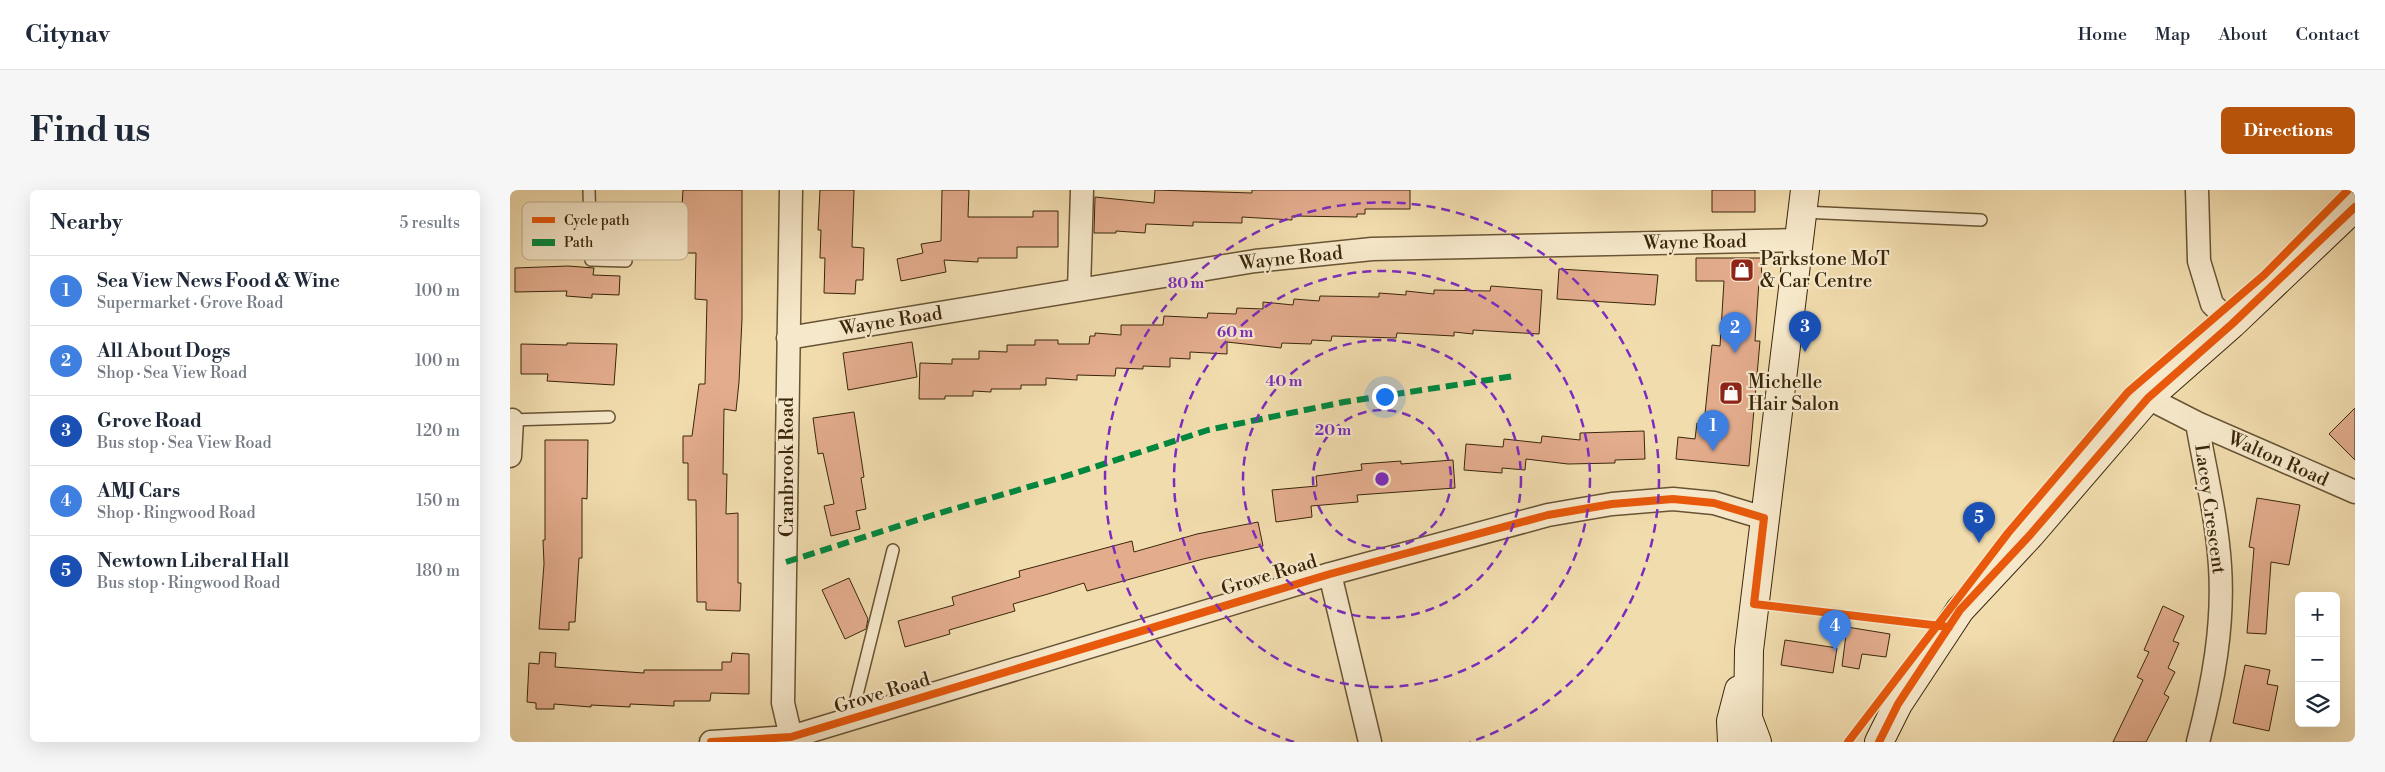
<!DOCTYPE html>
<meta charset="utf-8">
<style>
:root{--surface:#fff;--page:#f6f6f7;--text:#1f2937;--muted:#747a83;--line:#e0e1e3;--accent:#b45309}
body{margin:0;font-family:"Libre Bodoni",serif;background:var(--page);color:var(--text)}
.controls{position:absolute;right:15px;bottom:15px;display:grid;overflow:hidden;border-radius:8px;box-shadow:0 5px 20px #0002}
.controls button{width:45px;height:45px;display:grid;place-items:center;padding:0;border:0;border-bottom:1px solid var(--line);background:var(--surface);color:var(--text);font:25px sans-serif}
.you{position:absolute;left:874px;top:206px;width:18px;height:18px;margin:-12px;border:4px solid #fff;border-radius:50%;background:#1a73e8;box-shadow:0 0 0 8px #1a73e833}
.badge{display:grid;place-items:center;width:32px;height:32px;border-radius:50%;background:var(--accent);color:#fff;font-size:16px;font-weight:700}
.pin{position:absolute;translate:-50% -41px;filter:drop-shadow(0 1px 2px #0008)}
.pin::after{content:'';position:absolute;top:26px;width:18px;height:15px;background:inherit;clip-path:polygon(0 0,100% 0,50% 100%)}
.list{margin:0;padding:0;list-style:none}
h2{display:flex;justify-content:space-between;align-items:center;height:65px;margin:0;padding:0 20px;font-size:21px}
h2 small{font-size:16px;font-weight:400;color:var(--muted)}
.list li{display:grid;grid-template-columns:32px 1fr auto;gap:15px;align-items:center;box-sizing:border-box;height:70px;padding:0 20px;border-top:1px solid var(--line)}
.list b{display:block;font-size:19px;white-space:nowrap}
.list p{margin:0;font-size:16px;white-space:nowrap;color:var(--muted)}
.list em{font-size:16px;font-style:normal;color:var(--muted)}
.icon{flex:none;width:28px;height:28px;fill:none;stroke:currentColor;stroke-width:2;stroke-linecap:round;stroke-linejoin:round}
.map{position:relative;flex:none;width:1845px;height:552px;overflow:hidden;border-radius:8px}
header{display:flex;align-items:center;gap:30px;box-sizing:border-box;height:70px;padding:0 25px;background:var(--surface);border-bottom:1px solid var(--line)}
header strong{font-size:24px}
nav{display:flex;gap:28px;margin-inline-start:auto;font-size:18px}
.intro{display:flex;align-items:center;justify-content:space-between;box-sizing:border-box;height:120px;padding:0 30px}
h1{margin:0;font-size:35px}
.button{padding:12px 22px;border-radius:8px;background:var(--accent);color:#fff;font-size:18px;font-weight:700}
main{display:flex;gap:30px;padding:0 30px}
aside{flex:1;background:var(--surface);border-radius:8px;box-shadow:0 5px 20px #0002}
.map>svg:first-child{display:block}
.building{fill:#e3ac8d;stroke:#3a260b}
.lines{fill:none;stroke-linecap:round;stroke-linejoin:round}
.lane-casing{stroke:#685434;stroke-width:14}
.street-casing{stroke:#685434;stroke-width:25}
.secondary-casing{stroke:#3a260b;stroke-width:30}
.lane{stroke:#f6e8ca;stroke-width:11}
.street{stroke:#f6e8ca;stroke-width:22}
.secondary{stroke:#f6e8ca;stroke-width:28}
.quiet{stroke:#00873e;stroke-width:6;stroke-dasharray:12 6;stroke-linecap:butt}
.cycleway-casing{stroke:#f6e8ca;stroke-width:11}
.cycleway{stroke:#e8590c;stroke-width:8}
.ring{fill:none;stroke:#7b2cbf;stroke-width:2.5;stroke-dasharray:9 6}
.labels{text-anchor:middle;dominant-baseline:central;stroke-width:4.5;stroke-linejoin:round;paint-order:stroke}
.street-label{font-size:19px;fill:#3a260b;stroke:#f6e8ca}
.poi-label{font-size:19px;fill:#3a260b;stroke:#f6e8ca;text-anchor:start}
.key{fill:#f6e8ca;stroke:#beae91;stroke-width:1}
.key-label{font-size:14px;fill:#3a260b}
.centre{fill:#7b2cbf;stroke:#f6e8ca;stroke-width:2.5}
.ring-label{font-size:15px;text-anchor:middle;font-weight:bold;fill:#7b2cbf;stroke:#f6e8ca;stroke-width:4.5;stroke-linejoin:round;paint-order:stroke}
</style>
<header>
<strong>Citynav</strong>
<nav><a>Home</a><a>Map</a><a>About</a><a>Contact</a></nav>
</header>
<div class="intro"><h1>Find us</h1><a class="button">Directions</a></div>
<main>
<aside>
<h2>Nearby<small>5 results</small></h2>
<ul class="list">
<li><span class="badge" style="background:#3f7fe0">1</span><div><b>Sea View News Food &amp; Wine</b><p>Supermarket · Grove Road</p></div><em>100 m</em></li>
<li><span class="badge" style="background:#3f7fe0">2</span><div><b>All About Dogs</b><p>Shop · Sea View Road</p></div><em>100 m</em></li>
<li><span class="badge" style="background:#1a4fb4">3</span><div><b>Grove Road</b><p>Bus stop · Sea View Road</p></div><em>120 m</em></li>
<li><span class="badge" style="background:#3f7fe0">4</span><div><b>AMJ Cars</b><p>Shop · Ringwood Road</p></div><em>150 m</em></li>
<li><span class="badge" style="background:#1a4fb4">5</span><div><b>Newtown Liberal Hall</b><p>Bus stop · Ringwood Road</p></div><em>180 m</em></li>
</ul>
</aside>
<div class="map">
<svg width="1845" height="552" viewBox="0 0 1845 552">
<rect width="100%" height="100%" fill="#f1dcae"/>
<filter id="stains"><feTurbulence type="fractalNoise" baseFrequency=".004" numOctaves="4"/><feColorMatrix values="0 0 0 0 .2 0 0 0 0 .09 0 0 0 0 .02 0 0 0 .5 -.17"/></filter>
<radialGradient id="worn" r=".72"><stop offset=".6" stop-color="#630" stop-opacity="0"/><stop offset="1" stop-color="#630" stop-opacity=".3"/></radialGradient>
<!-- building -->
<path class="building" d="M 173,0 L 232,0 L 232,129 L 229,192 L 226,221 L 214,219 L 213,284 L 217,284 L 216,324 L 228,323 L 228,393 L 231,393 L 230,421 L 196,420 L 196,412 L 187,412 L 186,310 L 178,310 L 178,273 L 173,273 L 173,246 L 182,246 L 189,194 L 195,194 L 197,110 L 185,109 L 186,63 L 169,63 Z
M 310,0 L 344,0 L 342,57 L 354,58 L 353,90 L 346,90 L 345,104 L 314,103 L 315,68 L 310,68 L 311,40 L 308,40 Z
M 432,0 L 459,0 L 458,27 L 523,27 L 523,21 L 548,21 L 548,57 L 507,57 L 507,68 L 468,68 L 468,72 L 434,70 L 436,82 L 391,91 L 387,69 L 413,63 L 411,54 L 431,51 Z
M 645,0 L 742,3 L 742,0 L 900,0 L 900,19 L 855,19 L 855,24 L 847,24 L 847,27 L 782,26 L 782,30 L 732,27 L 732,33 L 683,32 L 683,36 L 636,34 L 635,43 L 606,41 L 606,43 L 584,43 L 585,7 L 644,13 Z
M 1202,0 L 1245,0 L 1245,22 L 1202,22 Z
M 1186,68 L 1251,68 L 1252,91 L 1249,91 L 1245,151 L 1250,151 L 1239,276 L 1166,269 L 1168,247 L 1185,249 L 1187,233 L 1194,234 L 1202,155 L 1210,156 L 1214,91 L 1186,91 Z
M 58,76 L 84,78 L 83,85 L 110,86 L 109,105 L 82,104 L 82,108 L 56,106 L 57,101 L 5,102 L 5,78 Z
M 1049,79 L 1148,85 L 1145,115 L 1047,109 Z
M 981,96 L 1032,100 L 1029,144 L 963,140 L 963,144 L 944,142 L 944,146 L 887,143 L 886,148 L 822,146 L 821,151 L 802,150 L 801,154 L 772,153 L 771,158 L 717,152 L 717,164 L 680,162 L 680,169 L 660,168 L 660,177 L 633,176 L 633,179 L 606,178 L 605,186 L 567,185 L 567,190 L 536,188 L 536,195 L 511,195 L 511,199 L 481,199 L 481,202 L 463,201 L 463,206 L 435,206 L 435,209 L 409,209 L 410,173 L 442,174 L 442,169 L 469,169 L 469,161 L 497,162 L 497,155 L 525,155 L 525,150 L 548,150 L 548,154 L 579,154 L 580,146 L 585,146 L 585,143 L 611,145 L 611,135 L 653,135 L 654,126 L 697,128 L 698,123 L 726,124 L 727,118 L 753,119 L 753,112 L 783,115 L 784,109 L 809,111 L 810,106 L 869,107 L 869,103 L 896,105 L 896,101 L 924,104 L 924,100 L 980,101 Z
M 402,152 L 407,187 L 338,200 L 333,163 Z
M 57,153 L 107,154 L 104,195 L 37,191 L 38,184 L 11,184 L 11,154 L 57,155 Z
M 1845,218 L 1845,270 L 1819,244 Z
M 344,222 L 354,287 L 351,288 L 356,319 L 346,321 L 350,339 L 321,346 L 314,316 L 324,314 L 313,263 L 308,264 L 303,228 Z
M 1134,241 L 1135,269 L 1105,270 L 1105,273 L 1058,274 L 1016,269 L 1015,280 L 992,278 L 992,283 L 954,280 L 956,254 L 993,257 L 994,249 L 1031,253 L 1032,246 L 1070,250 L 1070,243 Z
M 35,250 L 78,250 L 77,309 L 72,308 L 72,368 L 69,368 L 65,432 L 59,432 L 59,440 L 29,439 L 34,374 L 33,350 L 35,350 Z
M 943,270 L 945,298 L 847,305 L 848,312 L 801,316 L 802,327 L 766,332 L 762,300 L 807,296 L 806,286 L 852,280 L 851,274 L 891,271 L 891,274 Z
M 1747,308 L 1790,315 L 1779,375 L 1761,372 L 1756,444 L 1737,443 L 1744,358 L 1739,357 Z
M 748,332 L 753,356 L 693,369 L 577,401 L 574,393 L 538,404 L 503,414 L 505,421 L 439,440 L 440,444 L 395,457 L 388,431 L 444,415 L 442,407 L 510,387 L 509,381 L 622,351 L 624,362 L 687,344 Z
M 339,388 L 358,429 L 356,439 L 335,449 L 312,400 Z
M 1653,416 L 1674,426 L 1663,451 L 1669,453 L 1658,478 L 1665,482 L 1654,504 L 1659,507 L 1636,552 L 1603,552 L 1633,490 L 1627,487 L 1639,462 L 1634,460 Z
M 1337,437 L 1380,444 L 1376,467 L 1352,464 L 1349,479 L 1332,476 Z
M 1275,450 L 1327,458 L 1323,483 L 1271,475 Z
M 30,462 L 46,463 L 45,477 L 134,483 L 134,480 L 212,480 L 212,472 L 221,472 L 222,463 L 239,464 L 239,504 L 201,503 L 200,511 L 164,511 L 164,516 L 120,514 L 120,517 L 81,515 L 81,517 L 44,514 L 44,519 L 26,519 L 26,513 L 17,512 L 19,473 L 29,474 Z
M 1735,475 L 1760,480 L 1757,494 L 1768,496 L 1759,541 L 1723,533 Z"/>
<g class="lines">
<!-- lane casing -->
<g class="lane-casing">
<path id="lane" d="M 79,0 L 81,70 L 116,71
M 1292,22 L 1471,30
M 0,230 L 99,227
M 341,529 L 383,360"/>
</g>
<!-- street casing -->
<g class="street-casing">
<path id="street" d="M 281,0 L 273,513 L 281,547 L 281,552
M 1687,0 L 1689,71 L 1702,114 L 1722,134
M 569,100 L 572,0
M 278,148 L 745,71 L 862,59 L 1289,50
M 1638,208 L 1687,233 L 1845,302
M 1687,233 C 1695,280 1707,328 1710,376 C 1714,436 1703,494 1688,552
M 0,266 L 2,230
M 820,384 L 860,552
M 201,552 L 281,547 L 820,384 L 1038,325 L 1102,314 L 1163,309 L 1204,313 L 1254,328"/>
</g>
<!-- secondary casing -->
<g class="secondary-casing">
<path id="secondary" d="M 1222,552 L 1221,531 L 1229,500
M 1247,552 L 1238,528 L 1239,460 L 1295,0
M 1369,552 L 1388,514 L 1450,420 L 1520,345 L 1638,208 L 1722,134 L 1845,17"/>
</g>
<!-- lane -->
<use href="#lane" class="lane"/>
<!-- street -->
<use href="#street" class="street"/>
<!-- secondary -->
<use href="#secondary" class="secondary"/>
<!-- quiet -->
<path class="quiet" d="M 276,372 L 423,325 L 566,283 L 698,240 L 834,212 L 1004,186"/>
<!-- cycleway casing -->
<g class="cycleway-casing">
<path id="cycleway" d="M 201,552 L 281,547 L 820,384 L 1038,325 L 1102,314 L 1163,309 L 1204,313 L 1254,328 L 1244,414 L 1439,437
M 1338,552 L 1498,343 L 1618,202 L 1754,85 L 1838,0
M 1369,552 L 1388,514 L 1450,420 L 1520,345 L 1638,208 L 1722,134 L 1845,17"/>
</g>
<!-- cycleway -->
<use href="#cycleway" class="cycleway"/>
</g>
<!-- distance rings -->
<g class="ring">
<circle cx="872" cy="289" r="69"/>
<circle cx="872" cy="289" r="139"/>
<circle cx="872" cy="289" r="208"/>
<path d="M784 552A277 277 0 1 1 960 552"/>
</g>
<!-- icons -->
<defs>
<g id="shop-square" transform="scale(1.25)"><rect x="-9" y="-9" width="18" height="18" rx="4" fill="#8f2418" stroke="#f6e8ca"/><path d="M-5-2.5h2.3a2.7 3.5 0 0 1 5.4 0H5L5.5 6h-11ZM-1.5-2.5h3a1.5 2.3 0 0 0-3 0Z" fill="#fff"/></g>
</defs>
<g fill-rule="evenodd">
<use href="#shop-square" x="1232" y="80"/>
<use href="#shop-square" x="1221" y="203"/>
</g>
<g class="labels">
<!-- street labels -->
<g class="street-label">
<text transform="translate(1185 52) rotate(-1)">Wayne Road</text>
<text transform="translate(781 68) rotate(-6)">Wayne Road</text>
<text transform="translate(381 131) rotate(-9)">Wayne Road</text>
<text transform="translate(1768 269) rotate(24)">Walton Road</text>
<text transform="translate(277 277) rotate(-90)">Cranbrook Road</text>
<text transform="translate(1700 319) rotate(82)">Lacey Crescent</text>
<text transform="translate(759 385) rotate(-17)">Grove Road</text>
<text transform="translate(372 503) rotate(-17)">Grove Road</text>
</g>
<!-- poi labels -->
<g class="poi-label">
<text x="1250" y="69">Parkstone MoT<tspan x="1250" dy="22">&amp; Car Centre</tspan></text>
<text x="1238" y="192">Michelle<tspan x="1238" dy="22">Hair Salon</tspan></text>
</g>
</g>
<!-- legend -->
<rect x="12" y="12" width="166" height="58" rx="8" class="key"/>
<rect x="22" y="27" width="23" height="6" fill="#e8590c"/>
<rect x="22" y="49" width="23" height="7" fill="#00873e"/>
<g class="key-label">
<text x="54" y="35">Cycle path</text>
<text x="54" y="57">Path</text>
</g>
<circle cx="872" cy="289" r="8" class="centre"/>
<g class="ring-label">
<text x="676" y="98">80 m</text>
<text x="725" y="147">60 m</text>
<text x="774" y="196">40 m</text>
<text x="823" y="245">20 m</text>
</g>
<rect width="100%" height="100%" filter="url(#stains)"/>
<rect width="100%" height="100%" fill="url(#worn)"/>
</svg>
<div class="controls">
<button>+</button>
<button>−</button>
<button><svg class="icon" aria-label="layers" viewBox="0 0 24 24"><path d="M12 4l9 5-9 5-9-5zM3 14l9 5 9-5"/></svg></button>
</div>
<div class="you"></div>
<div class="pin badge" style="left:1203px;top:261px;background:#3f7fe0">1</div>
<div class="pin badge" style="left:1225px;top:163px;background:#3f7fe0">2</div>
<div class="pin badge" style="left:1295px;top:162px;background:#1a4fb4">3</div>
<div class="pin badge" style="left:1325px;top:461px;background:#3f7fe0">4</div>
<div class="pin badge" style="left:1469px;top:353px;background:#1a4fb4">5</div>
</div>
</main>
